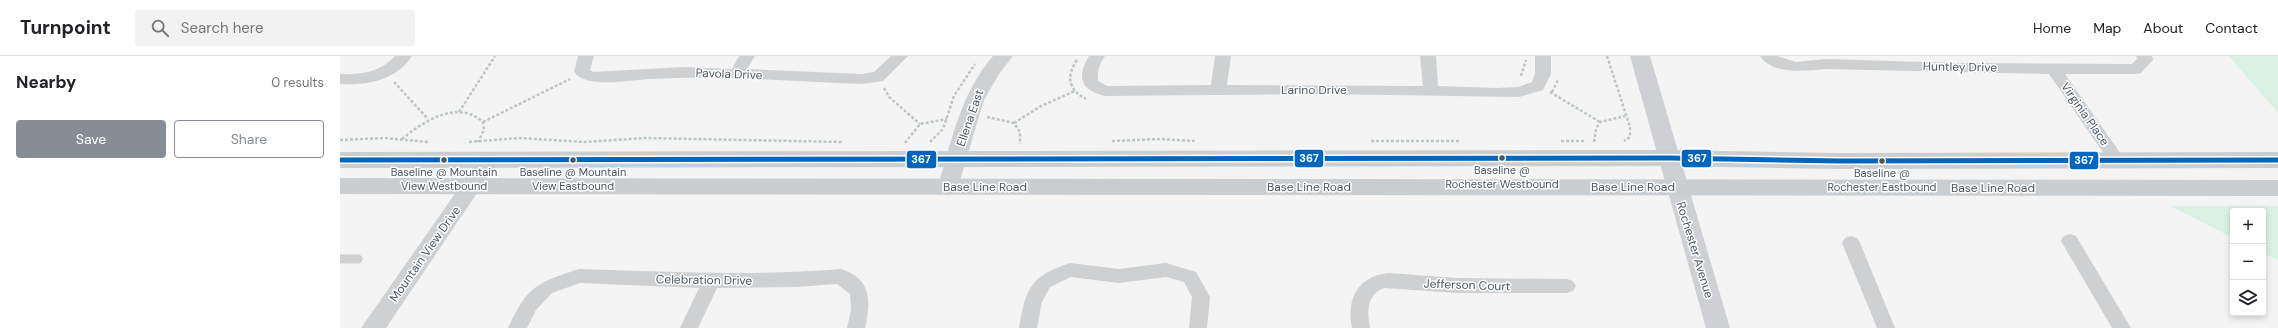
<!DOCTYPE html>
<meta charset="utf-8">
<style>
:root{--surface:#fff;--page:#f2f2f2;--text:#202124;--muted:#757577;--line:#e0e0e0;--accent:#868d94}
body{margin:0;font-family:"DM Sans",sans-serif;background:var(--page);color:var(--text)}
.controls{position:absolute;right:12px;bottom:12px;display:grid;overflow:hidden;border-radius:4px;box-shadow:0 2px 6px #0003}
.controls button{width:36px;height:36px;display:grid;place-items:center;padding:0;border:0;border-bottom:1px solid var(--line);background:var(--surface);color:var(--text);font:20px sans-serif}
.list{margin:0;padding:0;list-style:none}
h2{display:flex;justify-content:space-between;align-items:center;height:52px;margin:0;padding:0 16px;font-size:17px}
h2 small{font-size:13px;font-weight:400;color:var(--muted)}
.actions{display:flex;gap:8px;padding:12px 16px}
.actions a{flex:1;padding:9px 0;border:1px solid var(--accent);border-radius:4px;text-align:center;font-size:14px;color:var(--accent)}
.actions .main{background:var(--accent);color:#fff}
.icon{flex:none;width:22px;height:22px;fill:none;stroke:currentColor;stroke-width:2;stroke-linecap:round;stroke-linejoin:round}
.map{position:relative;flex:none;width:1938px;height:272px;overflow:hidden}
header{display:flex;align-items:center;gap:24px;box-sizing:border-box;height:56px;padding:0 20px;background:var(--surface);border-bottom:1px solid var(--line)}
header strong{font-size:19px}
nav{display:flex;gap:22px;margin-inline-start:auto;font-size:14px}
.search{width:280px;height:36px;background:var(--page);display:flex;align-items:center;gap:10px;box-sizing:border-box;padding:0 14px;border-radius:4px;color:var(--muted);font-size:15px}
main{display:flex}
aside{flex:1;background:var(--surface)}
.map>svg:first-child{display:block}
.green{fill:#d9f2e3}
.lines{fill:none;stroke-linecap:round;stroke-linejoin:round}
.path{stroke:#bcc7c4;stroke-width:2.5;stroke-dasharray:3 2;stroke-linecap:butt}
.service{stroke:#ced0d2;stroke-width:9}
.minor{fill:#ced0d2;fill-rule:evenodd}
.tertiary{fill:#ced0d2;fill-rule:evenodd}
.secondary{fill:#ced0d4;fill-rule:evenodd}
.primary{fill:#caced1;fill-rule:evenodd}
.bus-1-casing{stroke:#fff;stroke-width:8}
.bus-1{stroke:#0065bd;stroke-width:5}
.bus-dot{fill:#4a5661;stroke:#fff;stroke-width:1.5}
.labels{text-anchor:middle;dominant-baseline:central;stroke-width:3;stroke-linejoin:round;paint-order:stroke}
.bus-label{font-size:11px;fill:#4a5661;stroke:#fff}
.street-label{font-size:12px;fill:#4a5661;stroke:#fff}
.line-badge{stroke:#fff;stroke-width:1.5}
.badge-label{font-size:11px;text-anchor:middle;font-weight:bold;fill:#fff}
</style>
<header>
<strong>Turnpoint</strong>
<div class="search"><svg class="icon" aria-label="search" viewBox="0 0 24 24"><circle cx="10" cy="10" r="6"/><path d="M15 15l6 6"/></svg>Search here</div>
<nav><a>Home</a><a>Map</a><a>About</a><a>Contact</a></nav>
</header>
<main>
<aside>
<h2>Nearby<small>0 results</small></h2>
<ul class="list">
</ul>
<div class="actions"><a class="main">Save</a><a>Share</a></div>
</aside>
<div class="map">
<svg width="1938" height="272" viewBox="0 0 1938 272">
<rect width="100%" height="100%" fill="#f4f4f4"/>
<!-- green -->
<path class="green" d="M 1889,0 L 1938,0 L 1938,57 Z
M 1830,150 L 1938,150 L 1938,204 L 1923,197 L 1923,155 L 1893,155 L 1893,182 Z"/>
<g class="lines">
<!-- path -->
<path class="path" d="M 1267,0 L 1290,71 L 1290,81 L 1284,85
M 737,4 C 726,20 728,34 746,43
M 1181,20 L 1186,4
M 54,26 L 88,63
M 544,32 L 549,41 L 580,68
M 1210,36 L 1260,66
M 1212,36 L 1218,24
M 119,56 L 155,0
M 647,61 L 674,67 L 680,76 L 680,88
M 143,66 L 230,23
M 674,67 L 701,50 L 735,35
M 62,83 C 84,65 118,43 143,66 L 144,74 L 138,86
M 0,84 L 44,82 L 88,86
M 772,85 L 820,83 L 855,85
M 1031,85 L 1120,85
M 1221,85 L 1244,85
M 129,86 L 179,82 L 244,86 L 305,82 L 503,86
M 590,86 L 603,73 L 614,40 L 635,8
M 1254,86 L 1256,73 L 1260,66 L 1285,60
M 565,87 L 580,68 L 607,63"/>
<!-- service -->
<path class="service" d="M 0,203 L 18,203"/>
<!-- minor -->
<path class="minor" d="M 55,0 L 72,0 C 57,24 26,30 0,28 L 0,18 C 21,19 41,16 55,0 Z
M 238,0 L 254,0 L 250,14 L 253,16 L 344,11 L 392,13 L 399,0 L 415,0 L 407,13 L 522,18 L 534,16 L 551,0 L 568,0 L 543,25 L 522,28 C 451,25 380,19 310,23 C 292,24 245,33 234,16 Z
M 749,0 L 765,0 C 759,9 757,15 758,25 L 767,30 L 871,29 L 875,0 L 891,0 L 887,29 L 1083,30 L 1080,0 L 1096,0 L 1098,30 L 1157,32 L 1178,31 L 1192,26 L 1195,18 L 1195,0 L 1211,0 L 1211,18 L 1203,34 L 1179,41 L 984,38 L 765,40 C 741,34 736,22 749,0 Z
M 1420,0 L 1437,0 L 1456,6 L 1485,3 L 1618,7 L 1792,8 L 1797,3 L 1796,0 L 1812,0 L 1813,4 L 1801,17 L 1796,18 L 1725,18 L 1785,104 L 1783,108 L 1777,110 L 1771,108 L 1709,18 L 1485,13 C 1466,15 1432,19 1420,0 Z
M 1730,178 L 1736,180 L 1791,272 L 1772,272 L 1721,185 L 1724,180 Z
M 1511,180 L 1517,182 L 1520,187 L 1555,272 L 1537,272 L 1502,187 L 1505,182 Z
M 730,207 L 779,213 L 826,207 L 856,216 L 870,241 L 867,272 L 849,272 L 852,241 L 844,226 L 826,221 L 779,227 L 731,221 L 710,231 L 702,246 L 697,272 L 679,272 C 686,232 690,220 730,207 Z
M 239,213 C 327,216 414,220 501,213 C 532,223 531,245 525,272 L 507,272 L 511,254 L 510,238 L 497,228 L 456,231 L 377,232 L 358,272 L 340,272 L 359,232 L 240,227 L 212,237 L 196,254 L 187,272 L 168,272 C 188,230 196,227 239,213 Z
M 1049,217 L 1117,222 L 1227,223 L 1233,225 L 1236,230 L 1233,235 L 1227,237 L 1117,237 L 1044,232 C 1026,239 1027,256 1030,272 L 1012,272 C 1006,243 1018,220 1049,217 Z"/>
<!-- tertiary -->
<path class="tertiary" d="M 653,0 L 673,0 L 659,18 L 644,44 L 618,131 L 615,137 L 608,139 L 601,137 L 598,131 C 611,85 621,37 653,0 Z
M 149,96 L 156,99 L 159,104 L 156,109 L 46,272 L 21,272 L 142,99 Z"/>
<!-- secondary -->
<path class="secondary" d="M 1290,0 L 1310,0 L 1390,272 L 1366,272 Z"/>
<!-- primary -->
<path class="primary" d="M 1328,94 L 1500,97 L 1938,96 L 1938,112 L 1500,113 L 1328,110 L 0,112 L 0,96 Z
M 0,122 L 1938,124 L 1938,140 L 0,138 Z"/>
<!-- bus-1 casing -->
<g class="bus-1-casing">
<path id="bus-1" d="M 0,104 L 1328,102 L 1500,105 L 1938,104"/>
</g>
<!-- bus-1 -->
<use href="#bus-1" class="bus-1"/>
</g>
<!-- markers -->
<g class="bus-dot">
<circle cx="1162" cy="102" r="3.5"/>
<circle cx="104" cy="104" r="3.5"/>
<circle cx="233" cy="104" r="3.5"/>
<circle cx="1542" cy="105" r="3.5"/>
</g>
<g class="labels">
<!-- bus labels -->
<g class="bus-label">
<text x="1162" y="114">Baseline @<tspan x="1162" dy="14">Rochester Westbound</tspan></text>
<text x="104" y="116">Baseline @ Mountain<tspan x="104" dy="14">View Westbound</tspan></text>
<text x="233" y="116">Baseline @ Mountain<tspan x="233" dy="14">View Eastbound</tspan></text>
<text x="1542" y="117">Baseline @<tspan x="1542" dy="14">Rochester Eastbound</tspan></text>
</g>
<!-- street labels -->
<g class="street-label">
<text transform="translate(1620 11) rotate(1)">Huntley Drive</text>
<text transform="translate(389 18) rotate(2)">Pavola Drive</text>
<text x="974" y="34">Larino Drive</text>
<text transform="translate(1745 58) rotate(55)">Virginia Place</text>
<text transform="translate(630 62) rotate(-71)">Ellena East</text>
<text x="645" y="131">Base Line Road</text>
<text x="969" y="131">Base Line Road</text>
<text x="1293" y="131">Base Line Road</text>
<text x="1653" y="132">Base Line Road</text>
<text transform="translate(1355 194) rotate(73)">Rochester Avenue</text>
<text transform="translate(85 198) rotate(-55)">Mountain View Drive</text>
<text transform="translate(364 224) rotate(1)">Celebration Drive</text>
<text transform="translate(1127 229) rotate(2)">Jefferson Court</text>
</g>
</g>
<g class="line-badge">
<rect x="1341" y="93" width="31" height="19" rx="4" fill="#0065bd"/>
<rect x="954" y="93" width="30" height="19" rx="4" fill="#0065bd"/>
<rect x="566" y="94" width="31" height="19" rx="4" fill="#0065bd"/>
<rect x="1729" y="95" width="30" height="19" rx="4" fill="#0065bd"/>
</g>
<g class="badge-label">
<text x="1357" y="106">367</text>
<text x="969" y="106">367</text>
<text x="581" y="107">367</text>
<text x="1744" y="108">367</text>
</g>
</svg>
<div class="controls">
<button>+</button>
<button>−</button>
<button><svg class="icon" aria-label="layers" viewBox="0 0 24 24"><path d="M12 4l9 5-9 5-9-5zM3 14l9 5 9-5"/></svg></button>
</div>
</div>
</main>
